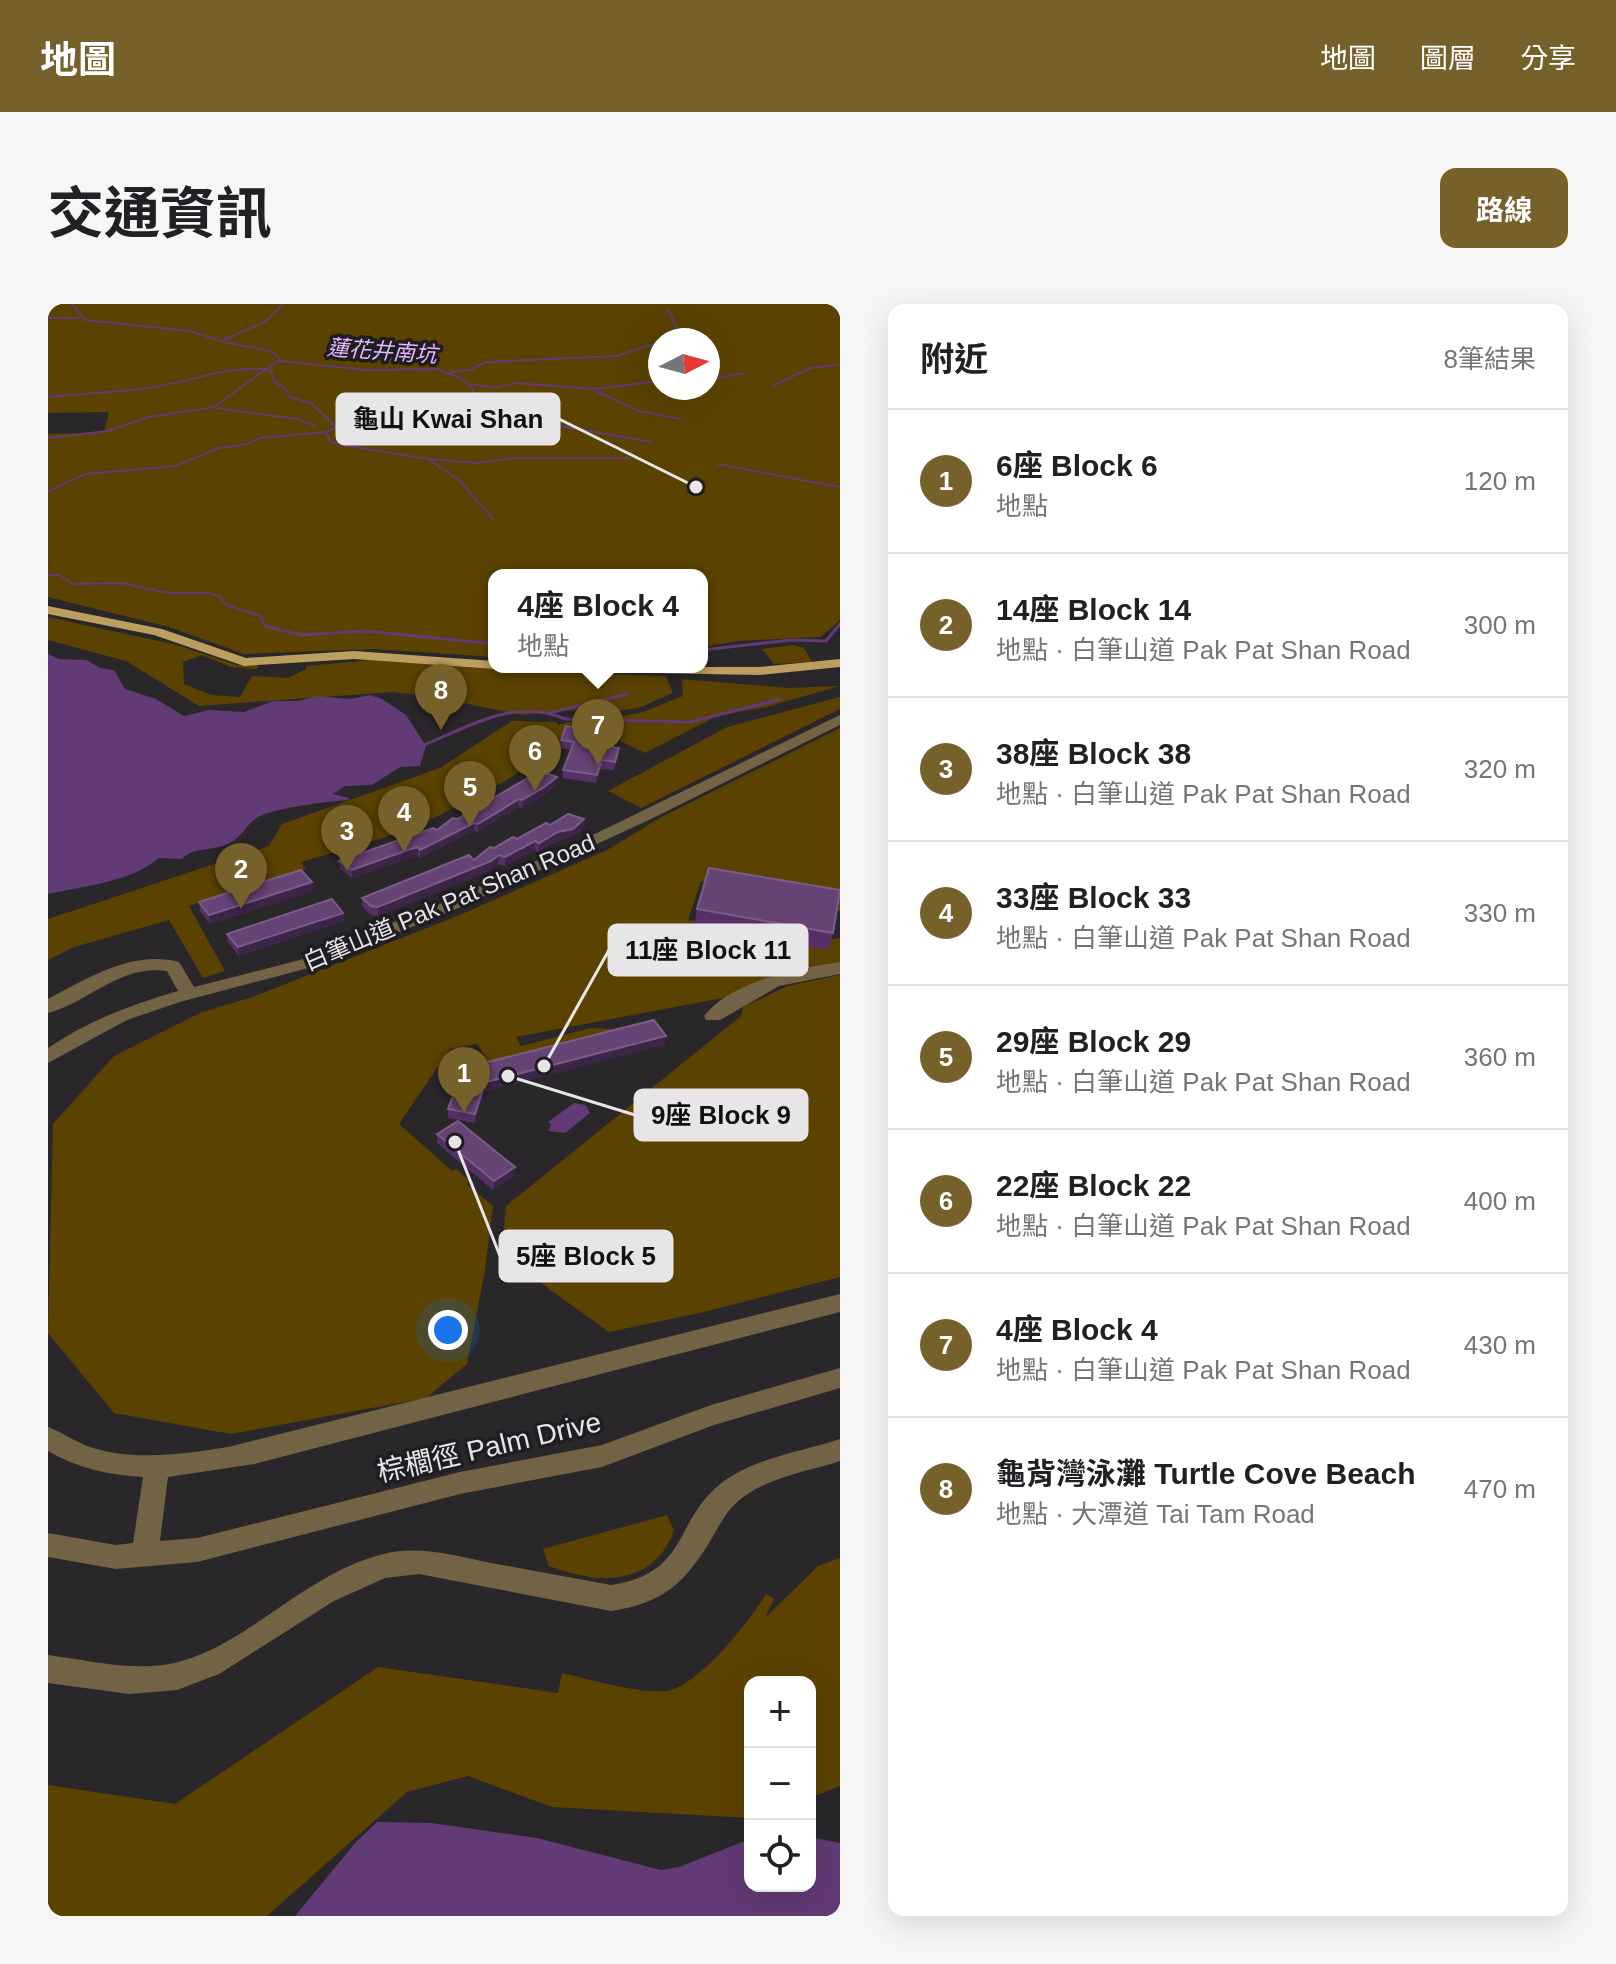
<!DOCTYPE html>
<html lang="zh-TW">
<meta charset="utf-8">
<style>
:root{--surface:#fff;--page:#f6f6f6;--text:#202124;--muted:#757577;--line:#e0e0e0;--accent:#77612b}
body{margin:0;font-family:Arial,"Noto Sans TC",sans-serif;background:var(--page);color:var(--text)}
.controls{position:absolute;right:24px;bottom:24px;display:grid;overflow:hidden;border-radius:16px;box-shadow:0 8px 32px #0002}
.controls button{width:72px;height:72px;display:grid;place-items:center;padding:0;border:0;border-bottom:2px solid var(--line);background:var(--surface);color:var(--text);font:40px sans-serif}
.compass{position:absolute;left:600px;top:24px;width:72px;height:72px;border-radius:50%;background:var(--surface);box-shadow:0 8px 32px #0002;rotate:84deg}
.you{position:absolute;left:400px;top:1026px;width:28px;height:28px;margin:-20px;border:6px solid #fff;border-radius:50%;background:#1a73e8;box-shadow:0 0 0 12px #1a73e833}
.badge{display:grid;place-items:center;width:52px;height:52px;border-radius:50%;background:var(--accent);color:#fff;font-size:26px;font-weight:700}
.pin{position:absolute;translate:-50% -66px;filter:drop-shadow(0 2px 4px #0008)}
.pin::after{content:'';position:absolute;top:42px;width:28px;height:24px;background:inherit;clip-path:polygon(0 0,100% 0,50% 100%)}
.popup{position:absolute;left:440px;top:265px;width:220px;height:104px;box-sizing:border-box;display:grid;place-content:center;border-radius:16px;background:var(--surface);filter:drop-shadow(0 2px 6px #0005);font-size:26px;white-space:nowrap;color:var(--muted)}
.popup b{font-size:30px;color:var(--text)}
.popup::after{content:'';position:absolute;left:50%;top:100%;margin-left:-16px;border:16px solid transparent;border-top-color:var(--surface)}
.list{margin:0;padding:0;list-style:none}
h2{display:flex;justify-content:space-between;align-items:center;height:104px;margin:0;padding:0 32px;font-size:34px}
h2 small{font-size:26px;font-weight:400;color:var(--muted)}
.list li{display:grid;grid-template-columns:52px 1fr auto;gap:24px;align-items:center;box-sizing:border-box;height:144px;padding:0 32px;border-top:2px solid var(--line)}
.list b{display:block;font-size:30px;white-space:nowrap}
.list p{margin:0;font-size:26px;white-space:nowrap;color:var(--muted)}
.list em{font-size:26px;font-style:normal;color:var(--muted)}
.icon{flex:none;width:44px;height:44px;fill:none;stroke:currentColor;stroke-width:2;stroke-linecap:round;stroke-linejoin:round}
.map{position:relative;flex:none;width:792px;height:1612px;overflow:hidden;border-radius:16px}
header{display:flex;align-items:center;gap:48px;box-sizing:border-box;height:112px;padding:0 40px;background:var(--accent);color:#fff}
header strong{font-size:38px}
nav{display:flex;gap:44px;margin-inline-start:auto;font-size:28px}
.intro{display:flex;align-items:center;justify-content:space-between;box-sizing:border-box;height:192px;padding:0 48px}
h1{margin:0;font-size:56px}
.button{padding:20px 36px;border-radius:16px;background:var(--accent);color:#fff;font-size:28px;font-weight:700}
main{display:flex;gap:48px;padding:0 48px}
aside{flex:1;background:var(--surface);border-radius:16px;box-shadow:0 8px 32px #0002}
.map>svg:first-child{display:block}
.green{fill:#5b4200;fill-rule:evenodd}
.water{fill:#623a76}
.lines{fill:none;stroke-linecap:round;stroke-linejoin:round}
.stream-far1{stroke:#623a76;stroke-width:2}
.stream{stroke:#623a76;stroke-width:3}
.minor{fill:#726345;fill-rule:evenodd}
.major{fill:#bc9e5e;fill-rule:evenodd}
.wall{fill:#553067}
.shaded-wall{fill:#3d2449}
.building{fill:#654375;stroke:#795c87;stroke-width:2}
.labels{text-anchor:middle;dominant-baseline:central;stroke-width:7;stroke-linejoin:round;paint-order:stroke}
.far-water-label{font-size:22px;font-style:italic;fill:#e5b7fe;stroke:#1f1d21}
.street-label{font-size:24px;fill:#e7e5e8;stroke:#1f1d21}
.near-street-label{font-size:28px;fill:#e7e5e8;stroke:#1f1d21}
.leader{fill:none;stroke:#e7e5e8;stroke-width:3}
.callout-dot{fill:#e7e5e8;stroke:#1f1d21;stroke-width:3}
.callout{fill:#e7e5e8;stroke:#e7e5e8;stroke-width:3}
.callout-label{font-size:26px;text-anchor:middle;font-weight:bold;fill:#111}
</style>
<header>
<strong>地圖</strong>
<nav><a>地圖</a><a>圖層</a><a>分享</a></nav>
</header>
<div class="intro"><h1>交通資訊</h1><a class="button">路線</a></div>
<main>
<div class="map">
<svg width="792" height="1612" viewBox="0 0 792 1612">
<rect width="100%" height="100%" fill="#29272a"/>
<!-- green -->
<path class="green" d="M 0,0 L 792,0 L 792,316 L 773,333 L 690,337 L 654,343 L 654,271 L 446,271 L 446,353 L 326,345 L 196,350 L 121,323 L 0,293 L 0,130 L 56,128 L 61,108 L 0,109 ZM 660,36 L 660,84 L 612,84 L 612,36 Z
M 0,313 L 129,341 L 189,361 L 210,361 L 209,365 L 183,363 L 154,351 L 135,358 L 136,380 L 163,391 L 192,393 L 204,372 L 240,374 L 258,365 L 258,362 L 324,356 L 456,366 L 618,372 L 625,389 L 590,404 L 565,408 L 544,404 L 474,411 L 380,392 L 344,388 L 151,402 L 78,357 L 0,336 Z
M 745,341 L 756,344 L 764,358 L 726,360 L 714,345 Z
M 634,375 L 740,384 L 792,382 L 718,403 L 669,412 L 597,449 L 560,431 L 517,428 L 498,451 L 457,477 L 365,525 L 253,558 L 258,565 L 141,602 L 177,667 L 155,674 L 121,616 L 26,643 L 0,656 L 0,615 L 221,542 L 234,520 L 392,464 L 464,417 L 507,418 L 511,421 L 548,411 L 568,413 L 595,408 L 635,392 Z
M 792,393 L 792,405 L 593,504 L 560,487 L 679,423 Z
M 792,424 L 792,607 L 653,577 L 640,616 L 770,637 L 792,634 L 792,658 L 729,671 L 680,693 L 468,733 L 473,742 L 543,724 L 564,725 L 582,721 L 584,723 L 424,764 L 419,756 L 437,752 L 429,740 L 402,745 L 351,820 L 404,867 L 408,865 L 422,877 L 419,880 L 445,902 L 437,966 L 419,1060 L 378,1094 L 183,1130 L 66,1109 L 0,1029 L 5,820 L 66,752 L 154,708 L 205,693 L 414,610 L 559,546 L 612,514 Z
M 792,671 L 792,973 L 656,1008 L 561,1028 L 479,969 L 452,969 L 458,902 L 693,712 L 695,703 L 740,682 Z
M 619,1211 L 626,1226 C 606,1283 550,1281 501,1262 L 495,1245 Z
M 792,1254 L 792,1482 L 762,1494 L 762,1378 L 702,1378 L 702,1514 L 504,1503 L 420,1472 L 359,1488 L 219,1612 L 0,1612 L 0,1481 L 127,1500 L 330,1363 L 510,1389 L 514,1369 C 540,1375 592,1390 618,1387 C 649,1384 702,1317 718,1290 L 726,1295 L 717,1314 L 770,1262 Z"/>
<!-- water -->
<path class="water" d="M 0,350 L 11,355 L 38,356 L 52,364 L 66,366 L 77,385 L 108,395 L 136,412 L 161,406 L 196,408 L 225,397 L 250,397 L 269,392 L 302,395 L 322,391 L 334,395 L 358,411 L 378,442 L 372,462 L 352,463 L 324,481 L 297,482 L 285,490 L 302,494 L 299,496 C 276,498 233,503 212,512 C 200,517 194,534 180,540 C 164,547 145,543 134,555 L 111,554 C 83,578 36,582 0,590 Z
M 526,799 L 538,801 L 542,809 L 517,829 L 501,827 L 503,820 L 500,818 Z
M 329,1518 L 383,1519 L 489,1534 L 613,1566 L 631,1563 L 702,1535 L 702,1582 L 762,1582 L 762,1533 L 792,1539 L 792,1612 L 247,1612 L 308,1538 Z"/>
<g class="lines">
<!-- stream-far1 -->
<path class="stream-far1" d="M 0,14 L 31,14
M 175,36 L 217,18 L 235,0
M 615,36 L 630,27 L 620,5
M 231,57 L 319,66 L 389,65 L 414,75 L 425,85 L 424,97 L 461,113 L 604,138
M 403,68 L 422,66 L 438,58 L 569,52 L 612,38
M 660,76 L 695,69
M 423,80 L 447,84 L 467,79 L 545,85 L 612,77
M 726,81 L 763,64 L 792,60
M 548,87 L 591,107 L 632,115
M 0,93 C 35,89 71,89 106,83 C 145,77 183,60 223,66 L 226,78 L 237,84 L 242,93 L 263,99 L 288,123 L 278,128 L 212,134 L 199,140 L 171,144 L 127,162 L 37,170 L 0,187
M 168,104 L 248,115 L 268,122
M 278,128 L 282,137 L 289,140 L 380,155 L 411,176 L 445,215
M 0,134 L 60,127 L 101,113 L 166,103 L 232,55 L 228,50 L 214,45 L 176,38 L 142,27 L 37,16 L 24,0
M 380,155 L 428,159 L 464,154 L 582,154
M 669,160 L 792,183
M 0,271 L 11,271 L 25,280 L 73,279 L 120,289 L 161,289 L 171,292 L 179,301 L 212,312 L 214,315"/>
<!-- stream -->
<path class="stream" d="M 213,313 L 217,322 L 253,331 L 318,327 L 446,340
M 654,346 L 743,336 L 778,337 L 792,320
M 501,409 L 580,390
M 378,440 C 422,422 469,393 517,415 L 642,418 L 732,395"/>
<!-- minor -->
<path class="minor" d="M 792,411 L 792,421 L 603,515 L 406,606 L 264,663 L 132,698 L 79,716 L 0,759 L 0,744 C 40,717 84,700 130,687 L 119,667 C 72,660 41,698 0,709 L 0,695 C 40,674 84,646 131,658 L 146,683 L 252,656 L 394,599 L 526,540 Z
M 792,658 L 792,670 L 731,682 L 672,716 L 658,716 L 656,712 C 683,677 750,664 792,658 Z
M 792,990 L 792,1008 L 206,1160 L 120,1173 L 112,1237 L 149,1234 L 412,1168 L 554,1141 L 663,1101 L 792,1064 L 792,1084 L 666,1121 L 554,1163 L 412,1190 L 149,1258 L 68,1265 L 0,1253 L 0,1229 L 68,1241 L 85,1239 L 95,1173 C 61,1171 29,1164 0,1147 L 0,1123 C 16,1129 29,1139 45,1144 C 89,1157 136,1150 180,1143 Z
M 792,1135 L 792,1157 C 758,1168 716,1174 689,1198 C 678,1208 671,1222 664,1234 C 637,1279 616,1299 563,1307 L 371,1270 L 337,1274 L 286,1297 L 171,1370 L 129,1386 L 81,1390 L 0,1379 L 0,1351 C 38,1356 77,1366 115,1361 C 195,1349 254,1269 336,1250 C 371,1241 408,1252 443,1259 C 483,1266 523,1274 563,1281 C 641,1269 625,1219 671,1181 C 704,1154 753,1148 792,1135 Z"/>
<!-- major -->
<path class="major" d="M 0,302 L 114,325 L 198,354 L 306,347 L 446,357 L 446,363 L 451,363 L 446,365 L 306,355 L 196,362 L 106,331 L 0,310 Z
M 792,355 L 792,363 L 712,371 L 493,367 L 486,363 L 712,363 Z"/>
</g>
<!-- wall -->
<path class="wall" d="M 551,427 L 548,441 L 571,444 L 570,452 L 566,466 L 553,465 L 548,479 L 514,474 L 515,466 L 523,446 L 512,444 L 513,436 Z
M 508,481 L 495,492 L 474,504 L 470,503 L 430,528 L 426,527 L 372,554 L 370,552 L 361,554 L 304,574 L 292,565 L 291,557 L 389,526 L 409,515 Z
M 536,515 L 535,524 L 524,533 L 509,537 L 491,548 L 487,546 L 457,562 L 450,560 L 443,566 L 330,612 L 323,611 L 314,602 L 314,594 L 426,556 L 446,544 L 502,521 Z
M 265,587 L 162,620 L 152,607 L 151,598 Z
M 649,605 L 785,629 L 780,646 L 646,622 Z
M 295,609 L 296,617 L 191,652 L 180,638 L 179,630 Z
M 618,732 L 616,741 L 438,787 L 436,785 L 436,791 L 427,819 L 400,814 L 400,805 L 434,782 L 428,770 L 428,761 Z
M 389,830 L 467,863 L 467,872 L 445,886 L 389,839 Z"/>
<!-- shaded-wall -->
<path class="shaded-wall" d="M 554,456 L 553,465 L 548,479 L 549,471 Z
M 509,473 L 508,481 L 495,492 L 474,504 L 474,496 Z
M 471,495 L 470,503 L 430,528 L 430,520 Z
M 536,515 L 535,524 L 524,533 L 509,537 L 491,548 L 491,539 L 510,528 Z
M 426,519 L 426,527 L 372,554 L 372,546 Z
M 487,537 L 487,546 L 457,562 L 457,553 Z
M 370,543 L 370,552 L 304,574 L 304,566 Z
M 451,551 L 450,560 L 443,566 L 330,612 L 330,603 Z
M 264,578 L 265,587 L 162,620 L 161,611 Z
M 295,609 L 296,617 L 191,652 L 190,643 Z
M 618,732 L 616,741 L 438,787 L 438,778 Z
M 436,782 L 436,791 L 427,819 L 427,810 Z
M 467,863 L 467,872 L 445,886 L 446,877 Z"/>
<!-- building -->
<path class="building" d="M 518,422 L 551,427 L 546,441 L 571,444 L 567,458 L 554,456 L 549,471 L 515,466 L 526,438 L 513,436 Z
M 492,467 L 509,473 L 495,484 L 474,496 L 471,495 L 430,520 L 426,519 L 372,546 L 370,543 L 360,546 L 304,566 L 291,557 L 385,524 L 389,526 L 405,514 L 409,515 Z
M 520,510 L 536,515 L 525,525 L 510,528 L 491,539 L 487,537 L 457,553 L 451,551 L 443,557 L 330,603 L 323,602 L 314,594 L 421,551 L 426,556 L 442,543 L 446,544 L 465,533 L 469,535 L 498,519 L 502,521 Z
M 661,564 L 792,586 L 785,629 L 649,605 Z
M 253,566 L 264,578 L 161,611 L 151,598 Z
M 284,595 L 295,609 L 190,643 L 179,630 Z
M 606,716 L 618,732 L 438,778 L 428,761 Z
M 410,778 L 436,782 L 427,810 L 400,805 Z
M 410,817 L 467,863 L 446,877 L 389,830 Z"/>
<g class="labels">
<!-- far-water labels -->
<g class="far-water-label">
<text transform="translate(334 47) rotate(4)">蓮花井南坑</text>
</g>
<!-- street labels -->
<g class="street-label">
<text transform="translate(401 598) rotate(-23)">白筆山道 Pak Pat Shan Road</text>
</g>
<!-- near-street labels -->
<g class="near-street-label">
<text transform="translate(441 1143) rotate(-13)">棕櫚徑 Palm Drive</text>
</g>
</g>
<!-- callouts -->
<path class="leader" d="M648 183L511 115M496 762L561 646M460 772L587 811M407 838L452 952"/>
<g class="callout-dot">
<circle cx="648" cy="183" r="8"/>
<circle cx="496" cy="762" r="8"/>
<circle cx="460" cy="772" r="8"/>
<circle cx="407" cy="838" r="8"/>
</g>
<g class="callout">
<rect x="289" y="90" width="222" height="50" rx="8"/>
<rect x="561" y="621" width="198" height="50" rx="8"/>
<rect x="587" y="786" width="172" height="50" rx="8"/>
<rect x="452" y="927" width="172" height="50" rx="8"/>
</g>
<g class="callout-label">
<text x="400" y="124">龜山 Kwai Shan</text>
<text x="660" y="655">11座 Block 11</text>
<text x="673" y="820">9座 Block 9</text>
<text x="538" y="961">5座 Block 5</text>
</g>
</svg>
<div class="controls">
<button>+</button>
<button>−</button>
<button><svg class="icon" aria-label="locate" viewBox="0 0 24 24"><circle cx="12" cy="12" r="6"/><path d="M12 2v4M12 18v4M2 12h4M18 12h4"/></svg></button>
</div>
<svg class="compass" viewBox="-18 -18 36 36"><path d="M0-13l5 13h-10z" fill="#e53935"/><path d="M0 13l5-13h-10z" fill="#757577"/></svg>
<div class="you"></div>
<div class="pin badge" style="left:416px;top:809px">1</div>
<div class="pin badge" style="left:193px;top:605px">2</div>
<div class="pin badge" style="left:299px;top:567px">3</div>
<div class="pin badge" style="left:356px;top:548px">4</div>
<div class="pin badge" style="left:422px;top:523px">5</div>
<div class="pin badge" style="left:487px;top:487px">6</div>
<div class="pin badge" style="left:550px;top:461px">7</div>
<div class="popup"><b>4座 Block 4</b>地點</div>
<div class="pin badge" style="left:393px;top:426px">8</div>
</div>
<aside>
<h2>附近<small>8筆結果</small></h2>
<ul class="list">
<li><span class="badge">1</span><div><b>6座 Block 6</b><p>地點</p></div><em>120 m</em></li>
<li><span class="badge">2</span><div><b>14座 Block 14</b><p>地點 · 白筆山道 Pak Pat Shan Road</p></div><em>300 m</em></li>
<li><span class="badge">3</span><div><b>38座 Block 38</b><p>地點 · 白筆山道 Pak Pat Shan Road</p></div><em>320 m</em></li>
<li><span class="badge">4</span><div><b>33座 Block 33</b><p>地點 · 白筆山道 Pak Pat Shan Road</p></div><em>330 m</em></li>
<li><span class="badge">5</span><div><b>29座 Block 29</b><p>地點 · 白筆山道 Pak Pat Shan Road</p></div><em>360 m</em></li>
<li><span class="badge">6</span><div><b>22座 Block 22</b><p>地點 · 白筆山道 Pak Pat Shan Road</p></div><em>400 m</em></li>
<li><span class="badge">7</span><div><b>4座 Block 4</b><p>地點 · 白筆山道 Pak Pat Shan Road</p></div><em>430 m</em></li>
<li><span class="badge">8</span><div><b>龜背灣泳灘 Turtle Cove Beach</b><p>地點 · 大潭道 Tai Tam Road</p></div><em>470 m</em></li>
</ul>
</aside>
</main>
